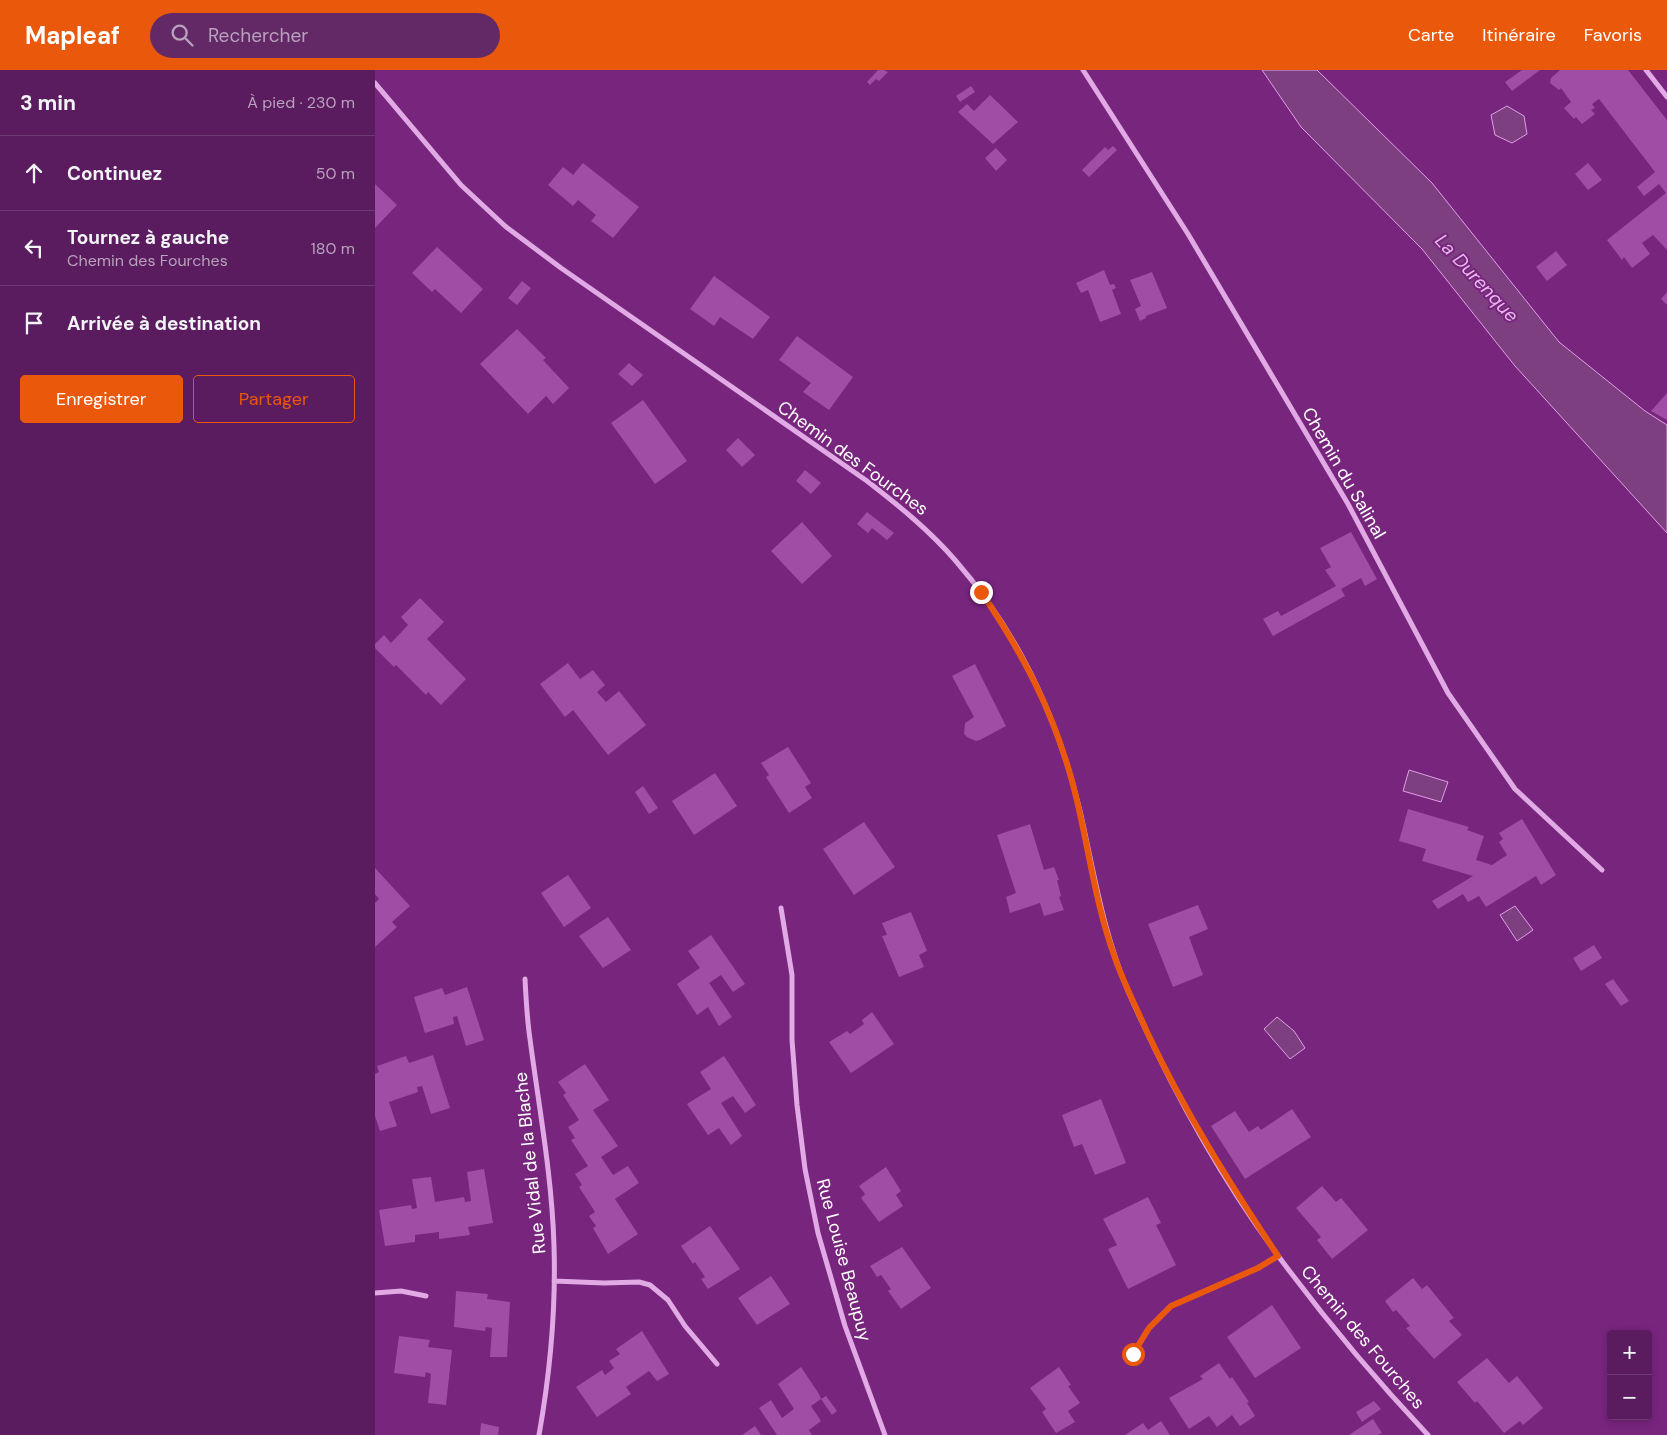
<!DOCTYPE html>
<html lang="fr">
<meta charset="utf-8">
<style>
:root{--surface:#5a1c5e;--page:#632967;--text:#f1f3f6;--muted:#b8a1bc;--line:#6f3a73;--accent:#ea580c}
body{margin:0;font-family:"DM Sans",sans-serif;background:var(--page);color:var(--text)}
.controls{position:absolute;right:15px;bottom:15px;display:grid;overflow:hidden;border-radius:5px;box-shadow:0 2px 8px #0003}
.controls button{width:45px;height:45px;display:grid;place-items:center;padding:0;border:0;border-bottom:1px solid var(--line);background:var(--surface);color:var(--text);font:25px sans-serif}
.stop{position:absolute;width:15px;height:15px;margin:-11px;border:4px solid #ea580c;border-radius:50%;background:#fff}
.stop.end{background:#ea580c;border-color:#fff;box-shadow:0 1px 5px #0008}
.list{margin:0;padding:0;list-style:none}
h2{display:flex;justify-content:space-between;align-items:center;height:65px;margin:0;padding:0 20px;font-size:21px}
h2 small{font-size:16px;font-weight:400;color:var(--muted)}
.list li{display:grid;grid-template-columns:32px 1fr auto;gap:15px;align-items:center;box-sizing:border-box;height:75px;padding:0 20px;border-top:1px solid var(--line)}
.list b{display:block;font-size:19px;white-space:nowrap}
.list p{margin:0;font-size:16px;white-space:nowrap;color:var(--muted)}
.list em{font-size:16px;font-style:normal;color:var(--muted)}
.actions{display:flex;gap:10px;padding:15px 20px}
.actions a{flex:1;padding:11px 0;border:1px solid var(--accent);border-radius:5px;text-align:center;font-size:18px;color:var(--accent)}
.actions .main{background:var(--accent);color:#fff}
.icon{flex:none;width:28px;height:28px;fill:none;stroke:currentColor;stroke-width:2;stroke-linecap:round;stroke-linejoin:round}
.map{position:relative;flex:none;width:1292px;height:1365px;overflow:hidden}
header{display:flex;align-items:center;gap:30px;box-sizing:border-box;height:70px;padding:0 25px;background:var(--accent);color:#fff}
header strong{font-size:24px}
nav{display:flex;gap:28px;margin-inline-start:auto;font-size:18px}
.search{width:350px;height:45px;background:var(--page);display:flex;align-items:center;gap:12px;box-sizing:border-box;padding:0 18px;border-radius:28px;color:var(--muted);font-size:19px}
main{display:flex}
aside{flex:1;background:var(--surface)}
.map>svg:first-child{display:block}
.water{fill:#7d3f80;stroke:#e09fe6}
.building{fill:#a04da6}
.lines{fill:none;stroke-linecap:round;stroke-linejoin:round}
.minor{stroke:#e1aae5;stroke-width:5}
.route{stroke:#ea580c;stroke-width:6}
.labels{text-anchor:middle;dominant-baseline:central;stroke-width:4;stroke-linejoin:round;paint-order:stroke}
.street-label{font-size:18px;fill:#fff;stroke:#78257e}
.water-label{font-size:19px;font-style:italic;fill:#e9b6ed;stroke:#78257e}
</style>
<header>
<strong>Mapleaf</strong>
<div class="search"><svg class="icon" aria-label="search" viewBox="0 0 24 24"><circle cx="10" cy="10" r="6"/><path d="M15 15l6 6"/></svg>Rechercher</div>
<nav><a>Carte</a><a>Itinéraire</a><a>Favoris</a></nav>
</header>
<main>
<aside>
<h2>3 min<small>À pied · 230 m</small></h2>
<ul class="list">
<li><svg class="icon" aria-label="ahead" viewBox="0 0 24 24"><path d="M12 20V5M6 11l6-6 6 6"/></svg><div><b>Continuez</b></div><em>50 m</em></li>
<li><svg class="icon" aria-label="left" viewBox="0 0 24 24"><path d="M17 20v-9H6M10 6l-5 5 5 5"/></svg><div><b>Tournez à gauche</b><p>Chemin des Fourches</p></div><em>180 m</em></li>
<li><svg class="icon" aria-label="arrive" viewBox="0 0 24 24"><path d="M6 21V4h12l-3 4 3 4H6"/></svg><div><b>Arrivée à destination</b></div></li>
</ul>
<div class="actions"><a class="main">Enregistrer</a><a>Partager</a></div>
</aside>
<div class="map">
<svg width="1292" height="1365" viewBox="0 0 1292 1365">
<rect width="100%" height="100%" fill="#78257e"/>
<!-- water -->
<path class="water" d="M 887,0 L 942,0 L 1057,113 L 1184,272 L 1270,341 L 1292,355 L 1292,463 L 1140,296 L 1047,179 L 926,57 Z
M 1132,36 L 1149,46 L 1152,64 L 1137,73 L 1120,65 L 1116,45 Z
M 1034,700 L 1073,712 L 1066,732 L 1028,721 Z
M 1140,836 L 1158,860 L 1142,871 L 1125,845 Z
M 902,947 L 919,961 L 930,978 L 915,989 L 889,959 Z"/>
<!-- building -->
<path class="building" d="M 503,0 L 509,0 L 513,2 L 504,11 L 501,9 L 495,15 L 492,12 Z
M 1147,0 L 1165,0 L 1137,21 L 1130,12 Z
M 1185,0 L 1253,0 L 1292,50 L 1292,180 L 1278,165 L 1267,173 L 1275,184 L 1257,198 L 1249,187 L 1247,190 L 1232,170 L 1291,123 L 1284,114 L 1269,126 L 1262,117 L 1280,102 L 1224,29 L 1217,34 L 1220,38 L 1216,40 L 1220,44 L 1207,54 L 1201,47 L 1199,49 L 1189,38 L 1196,32 L 1186,18 L 1184,20 L 1175,13 L 1176,8 Z
M 596,16 L 600,22 L 585,32 L 581,26 Z
M 615,25 L 643,52 L 618,74 L 583,42 L 592,34 L 599,41 Z
M 738,76 L 742,80 L 714,107 L 707,100 L 730,77 L 733,80 Z
M 621,78 L 632,90 L 621,101 L 610,88 Z
M 208,93 L 264,137 L 238,168 L 216,151 L 221,145 L 203,130 L 198,136 L 173,115 L 188,97 L 198,105 Z
M 1213,93 L 1227,110 L 1213,120 L 1200,104 Z
M 0,114 L 22,135 L 0,158 Z
M 62,177 L 108,219 L 86,243 L 60,219 L 57,222 L 37,203 Z
M 1181,181 L 1192,195 L 1172,211 L 1161,197 Z
M 729,200 L 735,215 L 739,214 L 741,218 L 737,220 L 746,244 L 725,252 L 713,220 L 706,223 L 701,213 Z
M 777,202 L 792,238 L 771,246 L 771,248 L 765,251 L 760,239 L 766,236 L 755,210 Z
M 339,206 L 395,247 L 378,269 L 345,247 L 339,256 L 315,239 Z
M 147,211 L 156,218 L 142,235 L 133,228 Z
M 1292,222 L 1292,235 L 1286,229 Z
M 142,259 L 171,288 L 168,290 L 194,318 L 178,334 L 171,326 L 153,344 L 105,294 Z
M 422,266 L 478,307 L 454,340 L 428,322 L 436,313 L 404,290 Z
M 254,293 L 268,305 L 257,316 L 243,304 Z
M 1292,323 L 1292,350 L 1276,341 Z
M 268,330 L 312,391 L 280,414 L 236,353 Z
M 363,368 L 380,385 L 367,397 L 351,380 Z
M 430,400 L 446,413 L 436,424 L 421,411 Z
M 492,442 L 519,463 L 512,470 L 497,458 L 493,463 L 482,454 Z
M 427,452 L 457,486 L 427,514 L 396,481 Z
M 976,462 L 1002,509 L 990,516 L 986,508 L 966,519 L 970,526 L 898,566 L 888,549 L 903,541 L 906,546 L 961,516 L 950,500 L 956,497 L 945,478 Z
M 45,528 L 69,552 L 52,569 L 91,609 L 66,635 L 53,622 L 51,625 L 21,595 L 19,597 L 0,578 L 0,574 L 9,565 L 16,573 L 33,555 L 26,547 Z
M 193,593 L 205,609 L 218,600 L 230,615 L 222,622 L 231,632 L 244,621 L 271,655 L 233,685 L 198,640 L 190,647 L 165,614 Z
M 600,594 L 631,656 L 605,670 L 601,671 L 592,667 L 589,664 L 590,653 L 599,647 L 577,606 Z
M 413,677 L 436,713 L 430,717 L 437,728 L 414,743 L 391,707 L 394,705 L 386,693 Z
M 340,703 L 362,736 L 319,765 L 297,731 Z
M 268,716 L 283,738 L 274,744 L 260,722 Z
M 1033,739 L 1094,757 L 1092,760 L 1109,766 L 1101,790 L 1117,795 L 1132,785 L 1124,772 L 1128,769 L 1124,763 L 1147,749 L 1181,805 L 1166,815 L 1161,806 L 1111,837 L 1104,826 L 1093,832 L 1088,824 L 1063,839 L 1057,831 L 1098,806 L 1047,791 L 1051,779 L 1024,771 Z
M 489,752 L 520,797 L 479,825 L 448,779 Z
M 655,754 L 669,800 L 679,797 L 684,810 L 682,810 L 686,826 L 684,827 L 689,840 L 669,846 L 665,833 L 635,843 L 631,827 L 641,823 L 622,765 Z
M 0,798 L 35,836 L 17,852 L 22,857 L 0,877 L 0,833 L 4,829 L 0,824 Z
M 193,805 L 216,838 L 189,857 L 166,823 Z
M 823,835 L 833,859 L 814,867 L 828,905 L 798,917 L 773,854 Z
M 536,842 L 552,881 L 544,885 L 549,897 L 524,907 L 507,866 L 512,865 L 507,853 Z
M 233,847 L 256,880 L 228,898 L 204,866 Z
M 336,865 L 370,914 L 358,922 L 346,905 L 334,913 L 357,947 L 344,956 L 333,937 L 322,945 L 302,914 L 325,898 L 313,881 Z
M 1219,875 L 1227,888 L 1206,901 L 1198,888 Z
M 1238,909 L 1254,931 L 1246,936 L 1230,914 Z
M 92,917 L 109,970 L 91,976 L 82,946 L 78,947 L 79,954 L 50,963 L 39,927 L 67,918 L 70,925 Z
M 497,942 L 519,974 L 476,1003 L 454,972 L 472,961 L 475,964 L 489,954 L 487,950 Z
M 58,985 L 75,1038 L 56,1044 L 47,1016 L 42,1017 L 43,1022 L 14,1032 L 22,1056 L 5,1061 L 0,1046 L 0,1004 L 4,1002 L 2,996 L 31,986 L 34,993 Z
M 349,986 L 381,1035 L 370,1043 L 358,1026 L 346,1033 L 367,1066 L 356,1075 L 344,1058 L 333,1065 L 312,1034 L 336,1019 L 325,1002 Z
M 210,994 L 234,1030 L 218,1040 L 243,1076 L 226,1087 L 238,1105 L 253,1096 L 264,1113 L 240,1129 L 263,1164 L 233,1184 L 218,1158 L 221,1156 L 214,1146 L 220,1142 L 204,1117 L 207,1115 L 200,1104 L 213,1096 L 196,1070 L 200,1068 L 193,1057 L 204,1050 L 188,1025 L 191,1023 L 183,1012 Z
M 726,1029 L 751,1093 L 720,1105 L 707,1074 L 699,1077 L 687,1045 Z
M 917,1039 L 936,1067 L 870,1109 L 836,1056 L 860,1041 L 874,1062 L 883,1056 L 886,1060 Z
M 511,1097 L 526,1121 L 521,1125 L 528,1136 L 504,1152 L 486,1128 L 490,1124 L 484,1116 Z
M 109,1099 L 118,1153 L 93,1157 L 95,1165 L 64,1169 L 64,1162 L 40,1165 L 40,1172 L 10,1176 L 4,1140 L 36,1135 L 37,1139 L 42,1138 L 37,1109 L 56,1107 L 60,1132 L 89,1127 L 90,1132 L 96,1131 L 92,1102 Z
M 947,1116 L 961,1132 L 966,1128 L 993,1160 L 957,1189 L 942,1170 L 946,1167 L 921,1138 Z
M 773,1127 L 786,1153 L 781,1155 L 801,1195 L 753,1219 L 733,1179 L 742,1175 L 728,1149 Z
M 335,1156 L 365,1199 L 333,1219 L 326,1209 L 330,1207 L 320,1192 L 318,1194 L 306,1176 Z
M 527,1177 L 556,1218 L 526,1239 L 513,1221 L 516,1219 L 506,1205 L 502,1207 L 495,1196 Z
M 396,1206 L 415,1234 L 382,1255 L 363,1228 Z
M 1038,1208 L 1047,1219 L 1052,1215 L 1079,1248 L 1074,1251 L 1087,1265 L 1059,1289 L 1031,1258 L 1035,1256 L 1021,1240 L 1018,1242 L 1010,1231 Z
M 81,1221 L 113,1224 L 112,1229 L 135,1232 L 132,1287 L 115,1287 L 117,1258 L 111,1257 L 110,1261 L 79,1257 Z
M 897,1235 L 926,1278 L 880,1308 L 852,1267 Z
M 267,1261 L 294,1304 L 282,1311 L 274,1301 L 251,1317 L 256,1324 L 222,1347 L 201,1317 L 227,1300 L 230,1305 L 239,1298 L 234,1291 L 245,1284 L 241,1279 Z
M 24,1266 L 55,1270 L 53,1277 L 77,1280 L 71,1335 L 53,1333 L 56,1304 L 51,1302 L 50,1307 L 19,1303 Z
M 1112,1288 L 1134,1313 L 1142,1306 L 1168,1338 L 1148,1355 L 1145,1351 L 1129,1363 L 1102,1331 L 1100,1333 L 1082,1312 Z
M 844,1293 L 855,1309 L 857,1307 L 874,1332 L 872,1333 L 880,1346 L 865,1356 L 857,1345 L 842,1357 L 834,1346 L 814,1359 L 794,1328 L 828,1309 L 825,1306 Z
M 426,1297 L 444,1324 L 446,1329 L 436,1336 L 446,1351 L 434,1360 L 437,1365 L 402,1365 L 384,1338 L 396,1330 L 407,1348 L 419,1339 L 403,1314 Z
M 684,1297 L 696,1315 L 693,1316 L 705,1333 L 693,1341 L 700,1352 L 681,1363 L 667,1342 L 671,1339 L 655,1318 Z
M 451,1326 L 462,1341 L 457,1345 L 446,1329 Z
M 999,1331 L 1006,1339 L 987,1352 L 981,1342 Z
M 998,1349 L 1007,1363 L 1003,1365 L 974,1365 Z
M 786,1351 L 795,1365 L 750,1365 L 768,1353 L 773,1360 Z
M 106,1353 L 124,1357 L 123,1365 L 105,1365 Z
M 380,1356 L 386,1365 L 367,1365 Z"/>
<g class="lines">
<!-- minor -->
<path class="minor" d="M 708,0 L 813,164 L 973,434 L 1073,623 L 1140,719 L 1227,800
M 1271,0 L 1292,27
M 0,13 L 86,115 L 130,156 L 186,198 L 492,411 C 523,435 554,460 580,490 C 643,562 683,649 705,741 C 719,802 728,863 753,921 C 794,1014 844,1106 904,1187 C 950,1249 1000,1309 1053,1365
M 406,838 L 417,905 L 417,970 L 422,1035 L 430,1099 L 443,1163 L 470,1256 L 510,1365
M 150,909 C 151,929 152,949 155,969 C 164,1038 177,1106 179,1176 C 181,1239 175,1303 164,1365
M 179,1211 L 229,1213 L 264,1212 L 275,1215 L 293,1230 L 310,1256 L 342,1294
M 0,1223 L 26,1221 L 51,1226
M 757,1285 L 774,1258 L 796,1236 L 883,1198 L 903,1186"/>
</g>
<g class="lines">
<!-- route -->
<path class="route" d="M 606,522 C 647,582 678,641 697,711 C 713,770 719,831 740,888 C 749,914 762,939 773,964 C 810,1042 855,1114 903,1186 L 883,1198 L 796,1236 L 774,1258 L 758,1284"/>
</g>
<g class="labels">
<!-- street labels -->
<g class="street-label">
<text transform="translate(478 388) rotate(36)">Chemin des Fourches</text>
<text transform="translate(969 403) rotate(60)">Chemin du Salinal</text>
<text transform="translate(155 1093) rotate(-96)">Rue Vidal de la Blache</text>
<text transform="translate(469 1190) rotate(75)">Rue Louise Beaupuy</text>
<text transform="translate(988 1267) rotate(50)">Chemin des Fourches</text>
</g>
<!-- water labels -->
<g class="water-label">
<text transform="translate(1102 208) rotate(47)">La Durenque</text>
</g>
</g>
</svg>
<div class="controls">
<button>+</button>
<button>−</button>
</div>
<div class="stop" style="left:758px;top:1284px"></div>
<div class="stop end" style="left:606px;top:522px"></div>
</div>
</main>
